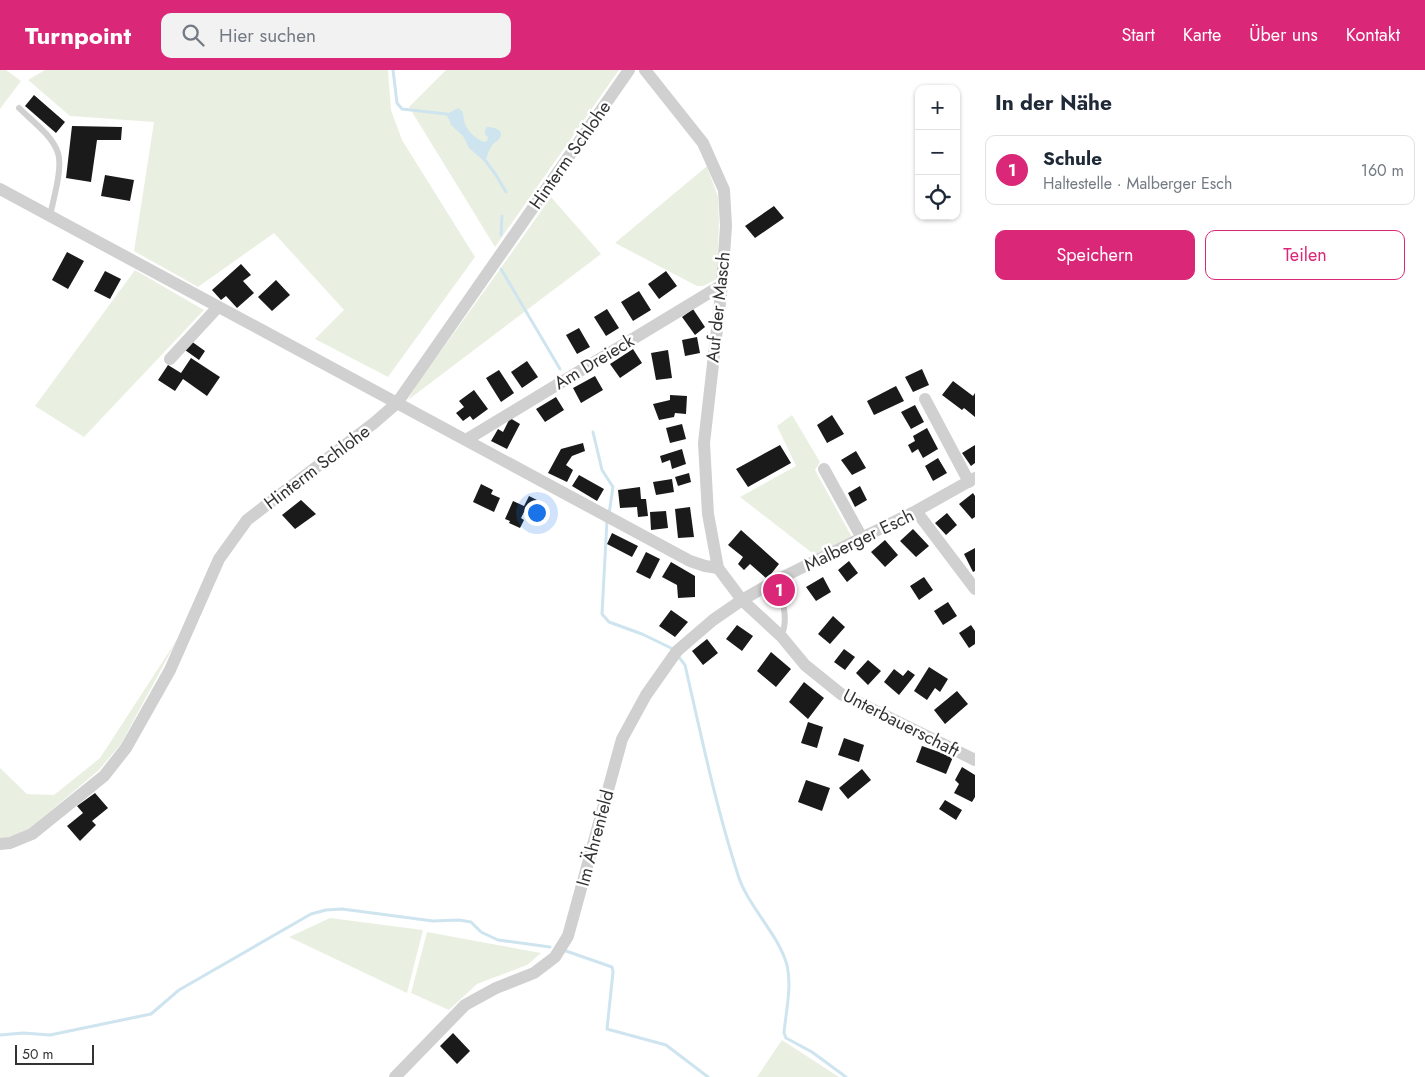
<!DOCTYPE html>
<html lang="de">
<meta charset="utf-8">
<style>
:root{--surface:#fff;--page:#f2f2f3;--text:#1f2937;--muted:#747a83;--line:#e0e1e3;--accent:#db2777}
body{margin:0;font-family:Jost,sans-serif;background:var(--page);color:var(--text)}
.controls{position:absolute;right:15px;top:15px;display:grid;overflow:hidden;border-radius:10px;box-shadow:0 1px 4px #0004}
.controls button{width:45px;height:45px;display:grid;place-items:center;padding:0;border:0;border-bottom:1px solid var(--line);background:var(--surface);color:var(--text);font:25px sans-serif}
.scale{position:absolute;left:15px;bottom:12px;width:79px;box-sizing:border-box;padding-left:5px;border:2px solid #333;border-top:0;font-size:14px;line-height:18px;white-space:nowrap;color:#333;-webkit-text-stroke:4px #fff;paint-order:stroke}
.you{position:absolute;left:536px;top:442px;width:18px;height:18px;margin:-12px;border:4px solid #fff;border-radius:50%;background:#1a73e8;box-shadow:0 0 0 8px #1a73e833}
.badge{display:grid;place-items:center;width:32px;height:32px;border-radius:50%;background:var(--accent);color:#fff;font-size:16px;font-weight:700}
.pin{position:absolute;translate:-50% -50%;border:2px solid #fff;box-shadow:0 1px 5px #0006}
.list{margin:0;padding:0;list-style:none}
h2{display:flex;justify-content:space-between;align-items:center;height:65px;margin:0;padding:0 20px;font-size:21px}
h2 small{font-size:16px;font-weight:400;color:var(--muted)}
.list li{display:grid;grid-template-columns:32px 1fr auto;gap:15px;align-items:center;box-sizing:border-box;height:70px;margin:0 10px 10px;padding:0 10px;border:1px solid var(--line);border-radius:10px}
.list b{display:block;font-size:19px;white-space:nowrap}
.list p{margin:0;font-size:16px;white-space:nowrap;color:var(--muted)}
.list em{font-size:16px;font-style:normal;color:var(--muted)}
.actions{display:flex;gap:10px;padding:15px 20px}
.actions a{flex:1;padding:11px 0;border:1px solid var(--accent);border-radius:10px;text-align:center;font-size:18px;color:var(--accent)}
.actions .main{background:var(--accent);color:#fff}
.icon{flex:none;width:28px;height:28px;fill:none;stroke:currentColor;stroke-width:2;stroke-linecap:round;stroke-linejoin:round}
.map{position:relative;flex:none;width:975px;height:1007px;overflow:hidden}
header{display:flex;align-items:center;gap:30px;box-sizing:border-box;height:70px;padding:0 25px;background:var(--accent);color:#fff}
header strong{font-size:24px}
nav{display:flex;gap:28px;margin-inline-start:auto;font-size:18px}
.search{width:350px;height:45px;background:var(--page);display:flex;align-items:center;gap:12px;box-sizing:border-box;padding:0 18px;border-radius:10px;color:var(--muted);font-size:19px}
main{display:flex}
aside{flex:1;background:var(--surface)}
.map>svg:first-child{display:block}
.green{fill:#eaf0e1}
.water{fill:#cee4ef}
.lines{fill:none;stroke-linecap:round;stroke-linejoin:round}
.stream{stroke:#cee4ef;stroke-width:3}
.building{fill:#1a1a1a}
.service{stroke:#d0d0d0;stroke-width:6}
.minor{stroke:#d0d0d0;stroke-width:12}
.labels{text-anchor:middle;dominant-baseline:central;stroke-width:5;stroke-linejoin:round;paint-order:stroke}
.street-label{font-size:18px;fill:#333;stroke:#fff}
</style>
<header>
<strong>Turnpoint</strong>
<div class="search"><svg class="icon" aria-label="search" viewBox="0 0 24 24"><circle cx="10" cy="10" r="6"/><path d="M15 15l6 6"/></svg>Hier suchen</div>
<nav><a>Start</a><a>Karte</a><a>Über uns</a><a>Kontakt</a></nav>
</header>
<main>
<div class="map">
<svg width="975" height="1007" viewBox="0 0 975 1007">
<rect width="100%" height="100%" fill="#fff"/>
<!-- green -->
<path class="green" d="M 0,0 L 6,0 L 21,11 L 0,39 Z
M 45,0 L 388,0 L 391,40 L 402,70 L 475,187 L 388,307 L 315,269 L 344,240 L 274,163 L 198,217 L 134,181 L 154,52 L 70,46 L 28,10 Z
M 446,0 L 619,0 L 495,177 L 409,37 Z
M 707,96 L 718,127 L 719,152 L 717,209 L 703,216 L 697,216 L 615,173 Z
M 551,127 L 601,184 L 408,330 L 417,314 L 498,202 Z
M 135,200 L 204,240 L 84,367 L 35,336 Z
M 792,345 L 820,392 L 815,400 L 853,469 L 816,486 L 740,427 L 796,396 L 777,356 Z
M 178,568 L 121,674 L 99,700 L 28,760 L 0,770 L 0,698 L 27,724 L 54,725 L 100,688 Z
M 330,848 L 423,860 L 407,923 L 289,867 Z
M 427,862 L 541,883 L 527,895 L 477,914 L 449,940 L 411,923 Z
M 782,970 L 839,1007 L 757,1007 Z"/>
<!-- water -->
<path class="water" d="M 458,38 C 466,42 462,49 466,56 C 469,63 477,69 484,72 L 487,71 L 488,67 L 485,64 L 485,60 L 487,57 C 492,57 505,59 500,68 C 497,72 493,73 491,77 C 488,82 487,87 485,92 L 469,78 L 463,66 L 451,55 L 447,44 Z"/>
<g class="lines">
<!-- stream -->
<path class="stream" d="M 393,0 L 397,33 L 402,39 L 447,44 L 449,46
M 485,90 L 496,105 L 506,122
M 501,165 L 502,146
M 501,199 L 560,299
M 593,362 L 602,400 L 613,417 L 609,444
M 607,450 L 602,544 L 609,552 L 642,564 L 671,578 L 673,581
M 678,586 L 685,595 C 701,665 716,737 738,805 C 748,837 778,863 787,895 C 792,917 786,941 784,963 L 786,968 L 812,982 L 846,1007
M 566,881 L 612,897 L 613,902 L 607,959 L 666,975 L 708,1007
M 0,965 L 23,963 L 50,965 L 151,944 L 179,920 L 311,844 L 326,840 L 342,839 L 433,851 L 459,850 L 471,852 L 481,862 L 498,870 L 550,877"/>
</g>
<!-- building -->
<path class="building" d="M 34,25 L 65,52 L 56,63 L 25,36 Z
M 72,56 L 122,57 L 121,70 L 97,70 L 91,112 L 66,108 Z
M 105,105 L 134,110 L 130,131 L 101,126 Z
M 774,136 L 784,148 L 755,168 L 745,156 Z
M 67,182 L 84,191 L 68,219 L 52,210 Z
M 241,194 L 251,205 L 243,211 L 254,223 L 237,238 L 226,226 L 221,230 L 212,220 Z
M 105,201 L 121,209 L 110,229 L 94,221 Z
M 666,201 L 677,216 L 659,229 L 648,214 Z
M 276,210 L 290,225 L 272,241 L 258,227 Z
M 639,221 L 651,240 L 633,251 L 621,232 Z
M 607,239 L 619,258 L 606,266 L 594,247 Z
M 693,239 L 705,257 L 695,265 L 682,247 Z
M 579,258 L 590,277 L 577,284 L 566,265 Z
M 697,267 L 700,283 L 685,286 L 682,270 Z
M 191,271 L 205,281 L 199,290 L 185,280 Z
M 633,279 L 642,293 L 620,308 L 610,294 Z
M 668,280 L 672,308 L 656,310 L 651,283 Z
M 191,288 L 220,307 L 207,326 L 183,309 L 175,321 L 158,310 L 168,295 L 181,303 Z
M 527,291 L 538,307 L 522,318 L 511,302 Z
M 922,299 L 929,315 L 913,322 L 905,307 Z
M 499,300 L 514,323 L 501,332 L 486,308 Z
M 595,306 L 603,320 L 581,333 L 573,318 Z
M 953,311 L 973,326 L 975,323 L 975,347 L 964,338 L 962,340 L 942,325 Z
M 896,316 L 904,331 L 874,345 L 867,331 Z
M 474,320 L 488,339 L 473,350 L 470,346 L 463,351 L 456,343 L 464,337 L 459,331 Z
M 670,325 L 687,326 L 686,344 L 675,343 L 674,347 L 659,350 L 653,334 L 670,330 Z
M 556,327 L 564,340 L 545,352 L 536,339 Z
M 915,335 L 924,352 L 911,359 L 901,342 Z
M 832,345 L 844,364 L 827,373 L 817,355 Z
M 510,348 L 520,354 L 507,379 L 491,371 L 498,359 L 503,362 Z
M 682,354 L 686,369 L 670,373 L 666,358 Z
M 927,358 L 938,379 L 923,388 L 918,379 L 912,383 L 908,375 L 915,371 L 913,366 Z
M 583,373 L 585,381 L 572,386 L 566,395 L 573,400 L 567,412 L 548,403 L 561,379 Z
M 780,375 L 791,393 L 748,417 L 736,399 Z
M 975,375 L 975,393 L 971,396 L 962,383 Z
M 682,379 L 686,394 L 672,399 L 670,390 L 662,393 L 660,386 Z
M 856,381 L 866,398 L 852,405 L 841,390 Z
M 938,388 L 947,403 L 933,411 L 925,396 Z
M 689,403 L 691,412 L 678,416 L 675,407 Z
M 579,405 L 604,419 L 597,431 L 572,416 Z
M 672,409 L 674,422 L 656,425 L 653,412 Z
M 481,414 L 493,420 L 491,424 L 500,428 L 494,442 L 473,432 Z
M 860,416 L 867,430 L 855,437 L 848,423 Z
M 640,417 L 641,429 L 646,429 L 648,446 L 638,447 L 637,437 L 620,438 L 618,420 Z
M 973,423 L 975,426 L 975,447 L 972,449 L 959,434 Z
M 529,426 L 539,431 L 532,446 L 524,442 L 521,448 L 524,450 L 520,458 L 509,453 L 510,451 L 505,449 L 513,431 L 524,436 Z
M 301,430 L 316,444 L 295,459 L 282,445 Z
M 690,437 L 694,467 L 678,468 L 675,439 Z
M 666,441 L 668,458 L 651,460 L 650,442 Z
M 947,443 L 957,455 L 946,465 L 935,453 Z
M 913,459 L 929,476 L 916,487 L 900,471 Z
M 741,460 L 779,494 L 767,509 L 750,494 L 744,500 L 738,494 L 743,487 L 728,475 Z
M 612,463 L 638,476 L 632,487 L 607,474 Z
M 885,470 L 898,485 L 885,497 L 871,482 Z
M 975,478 L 975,501 L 973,502 L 964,484 Z
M 646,482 L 660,489 L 650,509 L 636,502 Z
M 849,491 L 858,503 L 847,512 L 838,500 Z
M 671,492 L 695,506 L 695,527 L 678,528 L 677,515 L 662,507 Z
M 823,507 L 831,522 L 816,531 L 806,517 Z
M 924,507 L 933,520 L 919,530 L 910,516 Z
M 948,532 L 957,546 L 943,555 L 934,541 Z
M 671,540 L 688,552 L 675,567 L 659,556 Z
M 833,546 L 845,557 L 830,574 L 818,564 Z
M 737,555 L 753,566 L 742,581 L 726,569 Z
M 971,555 L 975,561 L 975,574 L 969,578 L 959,563 Z
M 707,569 L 718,583 L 703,595 L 692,581 Z
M 844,579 L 855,587 L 845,600 L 834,592 Z
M 771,582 L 791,599 L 776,617 L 757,601 Z
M 868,590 L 881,601 L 868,615 L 856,603 Z
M 929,597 L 948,609 L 940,622 L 935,618 L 927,630 L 914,621 Z
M 894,599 L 903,606 L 908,600 L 915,605 L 899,625 L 884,612 Z
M 804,612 L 824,628 L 808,649 L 789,632 Z
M 957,621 L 968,634 L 945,654 L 934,640 Z
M 808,652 L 823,657 L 817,678 L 801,673 Z
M 844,668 L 864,675 L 859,692 L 838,685 Z
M 922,676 L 953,687 L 946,704 L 916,692 Z
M 962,697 L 975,705 L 975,727 L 972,732 L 954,723 L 959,714 L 955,710 Z
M 862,699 L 871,710 L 848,729 L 839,718 Z
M 806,710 L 830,718 L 822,741 L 798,732 Z
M 95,723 L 108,738 L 92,751 L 96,755 L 80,771 L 67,756 L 83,743 L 77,736 Z
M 945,730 L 962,740 L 956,750 L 939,739 Z
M 453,963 L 470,981 L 457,994 L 440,976 Z"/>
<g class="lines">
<!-- service -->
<path class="service" d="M 19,38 C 32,51 52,65 58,83 C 63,98 53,130 50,146
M 775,511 C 783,527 789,551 781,566"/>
<!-- minor -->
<path class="minor" d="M 645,0 L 703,73 L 724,120 L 726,156 L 722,215 L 704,373 L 708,444 L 718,498 L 742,530 L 781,566 L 805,595 L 841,624 L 975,690
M 0,119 L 690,491 L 705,496 L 718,498
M 170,289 L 218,237
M 925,329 L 969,412
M 466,370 L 722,215
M 824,399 L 862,468
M 916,441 L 975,519
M 0,774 L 10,773 L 32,764 L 104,706 L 126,678 L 170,600 L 219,489 L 247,450 L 374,353 L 397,333 L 629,0
M 395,1007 L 465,935 L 496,918 L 534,903 L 555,887 L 568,866 L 622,669 L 646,625 L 677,581 L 713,550 L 742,530 L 775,511 L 916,441 L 975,408"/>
</g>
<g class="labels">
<!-- street labels -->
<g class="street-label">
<text transform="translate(570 85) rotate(-55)">Hinterm Schlohe</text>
<text transform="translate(718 237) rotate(-84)">Auf der Masch</text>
<text transform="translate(594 292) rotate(-31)">Am Dreieck</text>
<text transform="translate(317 397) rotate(-37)">Hinterm Schlohe</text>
<text transform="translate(859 470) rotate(-26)">Malberger Esch</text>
<text transform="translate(901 653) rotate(27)">Unterbauerschaft</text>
<text transform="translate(595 768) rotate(-75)">Im Ährenfeld</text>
</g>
</g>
</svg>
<div class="controls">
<button>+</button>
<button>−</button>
<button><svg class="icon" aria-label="locate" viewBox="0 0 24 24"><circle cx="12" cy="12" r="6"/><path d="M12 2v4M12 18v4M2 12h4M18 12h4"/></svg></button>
</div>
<div class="scale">50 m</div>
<div class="you"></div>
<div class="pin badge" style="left:779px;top:520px">1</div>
</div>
<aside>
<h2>In der Nähe<small></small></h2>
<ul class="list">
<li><span class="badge">1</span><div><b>Schule</b><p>Haltestelle · Malberger Esch</p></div><em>160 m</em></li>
</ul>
<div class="actions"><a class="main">Speichern</a><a>Teilen</a></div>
</aside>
</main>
